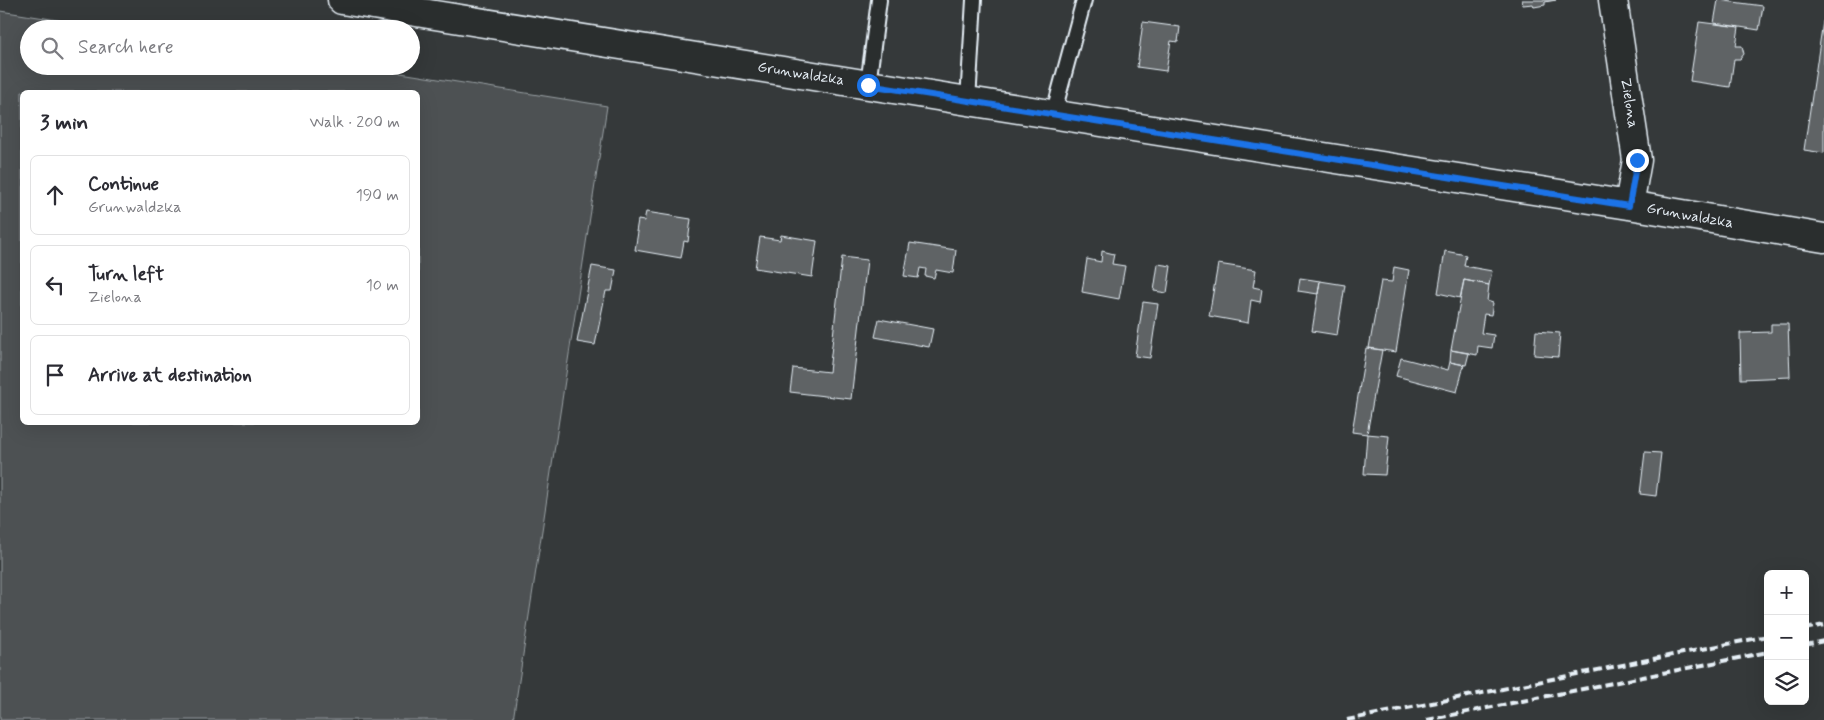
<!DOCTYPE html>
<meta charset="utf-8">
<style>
:root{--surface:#fff;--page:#f7f7f7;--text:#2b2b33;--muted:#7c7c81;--line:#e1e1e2}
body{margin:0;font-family:Mynerve,sans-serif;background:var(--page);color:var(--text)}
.controls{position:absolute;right:15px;bottom:15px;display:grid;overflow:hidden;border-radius:8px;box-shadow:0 5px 20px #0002}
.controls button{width:45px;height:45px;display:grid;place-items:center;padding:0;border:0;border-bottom:1px solid var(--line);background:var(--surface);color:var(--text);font:25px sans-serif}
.stop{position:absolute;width:15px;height:15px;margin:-11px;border:4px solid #1a73e8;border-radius:50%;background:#fff}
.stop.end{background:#1a73e8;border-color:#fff;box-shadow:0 1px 5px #0008}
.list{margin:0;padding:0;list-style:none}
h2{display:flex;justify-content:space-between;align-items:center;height:65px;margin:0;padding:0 20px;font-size:21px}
h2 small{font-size:16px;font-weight:400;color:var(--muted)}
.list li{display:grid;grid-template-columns:32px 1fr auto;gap:15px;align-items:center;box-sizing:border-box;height:80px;margin:0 10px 10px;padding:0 10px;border:1px solid var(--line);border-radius:8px}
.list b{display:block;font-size:19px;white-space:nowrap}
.list p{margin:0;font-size:16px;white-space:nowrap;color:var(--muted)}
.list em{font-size:16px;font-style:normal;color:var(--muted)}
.icon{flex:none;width:28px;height:28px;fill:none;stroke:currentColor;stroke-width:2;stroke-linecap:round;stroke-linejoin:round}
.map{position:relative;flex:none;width:1824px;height:720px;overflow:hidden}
.search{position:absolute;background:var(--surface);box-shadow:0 5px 20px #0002;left:20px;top:20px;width:400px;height:55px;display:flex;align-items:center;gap:12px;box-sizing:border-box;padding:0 18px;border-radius:28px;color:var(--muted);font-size:19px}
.panel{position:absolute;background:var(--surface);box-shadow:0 5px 20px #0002;left:20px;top:90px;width:400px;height:335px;border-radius:8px}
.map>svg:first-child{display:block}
.green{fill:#4d5152;stroke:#9aa1a5;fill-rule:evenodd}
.building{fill:#5f6365;stroke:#e8f1f8}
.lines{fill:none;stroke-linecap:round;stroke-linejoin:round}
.service-casing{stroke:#e8f1f8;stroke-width:18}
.minor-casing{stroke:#e8f1f8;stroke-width:31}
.service{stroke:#2a2d2e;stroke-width:14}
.minor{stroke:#2a2d2e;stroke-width:28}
.rail{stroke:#e8f1f8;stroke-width:4;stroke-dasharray:8 4;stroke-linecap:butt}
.route{stroke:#1a73e8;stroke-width:6}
.labels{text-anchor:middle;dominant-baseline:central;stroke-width:4;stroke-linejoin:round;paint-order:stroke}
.street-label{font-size:15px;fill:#e8f1f8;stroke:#2a2d2e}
</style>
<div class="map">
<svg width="1824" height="720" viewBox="0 0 1824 720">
<rect width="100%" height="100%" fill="#35393a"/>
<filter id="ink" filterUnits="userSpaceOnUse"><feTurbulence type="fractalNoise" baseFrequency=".02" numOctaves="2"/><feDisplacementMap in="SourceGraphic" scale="10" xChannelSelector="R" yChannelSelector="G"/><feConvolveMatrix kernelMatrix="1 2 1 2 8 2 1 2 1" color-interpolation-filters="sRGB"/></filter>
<g filter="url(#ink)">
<!-- green -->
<path class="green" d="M 0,11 L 115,29 L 29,29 L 29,66 L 357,66 L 607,106 L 513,720 L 0,720 ZM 22,92 L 418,92 L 418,422 L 22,422 Z"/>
<!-- building -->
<path class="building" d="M 1522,0 L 1556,0 L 1545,2 L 1545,5 L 1534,7 L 1533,4 L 1523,5 Z
M 1718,0 L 1763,6 L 1759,30 L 1714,23 Z
M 1823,21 L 1824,21 L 1824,153 L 1804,150 Z
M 1143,22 L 1180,27 L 1178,42 L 1171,41 L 1166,71 L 1137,67 Z
M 1699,22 L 1739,27 L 1736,46 L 1742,46 L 1744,54 L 1740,59 L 1734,59 L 1730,87 L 1690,81 Z
M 646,212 L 691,219 L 688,242 L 684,241 L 681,258 L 635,250 L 638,232 L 636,232 L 638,220 L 644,221 Z
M 781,235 L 817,241 L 812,277 L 755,268 L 760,237 L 780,240 Z
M 910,243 L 956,250 L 953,273 L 936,270 L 934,278 L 925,276 L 926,269 L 920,268 L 918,278 L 904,276 Z
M 1102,251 L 1114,254 L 1112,264 L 1125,266 L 1119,299 L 1082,292 L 1087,259 L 1101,262 Z
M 1445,251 L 1466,255 L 1464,266 L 1492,271 L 1489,285 L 1464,280 L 1460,298 L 1438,293 Z
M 842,257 L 867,260 L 851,399 L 790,392 L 793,368 L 829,372 Z
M 1158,264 L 1171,266 L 1167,293 L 1154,291 Z
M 1218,264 L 1256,270 L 1253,287 L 1262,289 L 1260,302 L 1251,300 L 1248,323 L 1209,316 Z
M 592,266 L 616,270 L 612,291 L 606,291 L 595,345 L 577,342 Z
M 1394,267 L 1409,270 L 1396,352 L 1369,348 L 1381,281 L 1392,282 Z
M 1300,278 L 1320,281 L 1318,294 L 1298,291 Z
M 1464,280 L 1489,285 L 1487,301 L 1493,303 L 1491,315 L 1484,314 L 1481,333 L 1494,335 L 1492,348 L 1478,346 L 1477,355 L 1451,350 Z
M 1320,281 L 1345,285 L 1337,335 L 1312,331 Z
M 1143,302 L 1158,304 L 1150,358 L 1135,356 Z
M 879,319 L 933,329 L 929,347 L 875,337 Z
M 1771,324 L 1788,324 L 1790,377 L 1741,379 L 1740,333 L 1771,332 Z
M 1536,331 L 1560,333 L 1558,357 L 1534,355 Z
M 1366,348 L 1382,350 L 1367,434 L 1352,432 Z
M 1451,350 L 1469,353 L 1466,365 L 1450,362 Z
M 1401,358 L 1448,370 L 1450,362 L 1464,365 L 1457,392 L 1396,376 Z
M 1367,434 L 1389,436 L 1385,475 L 1364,474 Z
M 1645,452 L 1661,453 L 1656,496 L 1640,494 Z"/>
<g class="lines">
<!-- service casing -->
<g class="service-casing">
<path id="service" d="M 868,85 L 879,0
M 968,101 L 974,0
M 1053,115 L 1084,0"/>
</g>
<!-- minor casing -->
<g class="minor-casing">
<path id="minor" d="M 342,0 L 968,101 L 1629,205 L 1824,238
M 1613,0 L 1637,160 L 1629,205"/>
</g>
<!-- service -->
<use href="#service" class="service"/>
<!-- minor -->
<use href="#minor" class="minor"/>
<!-- rail -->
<path class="rail" d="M 1805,629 L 1824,625
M 1805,645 L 1824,641
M 1347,720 L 1768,636
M 1427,720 L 1768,652"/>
</g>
</g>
<g class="lines" filter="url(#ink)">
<!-- route -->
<path class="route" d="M 868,85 L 1629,206 L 1637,160"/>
</g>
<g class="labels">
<!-- street labels -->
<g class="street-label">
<text transform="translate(801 74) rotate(9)">Grunwaldzka</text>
<text transform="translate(1629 103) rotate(81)">Zielona</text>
<text transform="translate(1690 216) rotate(10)">Grunwaldzka</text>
</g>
</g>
</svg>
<div class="controls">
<button>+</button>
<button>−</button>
<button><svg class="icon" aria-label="layers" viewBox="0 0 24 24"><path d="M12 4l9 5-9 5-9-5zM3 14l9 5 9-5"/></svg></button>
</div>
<div class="stop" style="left:868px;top:85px"></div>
<div class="stop end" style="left:1637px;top:160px"></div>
<div class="search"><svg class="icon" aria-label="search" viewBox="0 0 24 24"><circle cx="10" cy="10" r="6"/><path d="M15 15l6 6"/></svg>Search here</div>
<section class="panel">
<h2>3 min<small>Walk · 200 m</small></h2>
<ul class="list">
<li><svg class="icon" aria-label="ahead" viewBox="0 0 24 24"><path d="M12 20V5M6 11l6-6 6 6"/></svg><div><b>Continue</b><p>Grunwaldzka</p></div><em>190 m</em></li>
<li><svg class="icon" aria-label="left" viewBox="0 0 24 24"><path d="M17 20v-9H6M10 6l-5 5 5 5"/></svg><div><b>Turn left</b><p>Zielona</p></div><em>10 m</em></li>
<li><svg class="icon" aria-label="arrive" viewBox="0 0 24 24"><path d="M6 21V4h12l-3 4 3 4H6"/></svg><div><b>Arrive at destination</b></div></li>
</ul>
</section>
</div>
